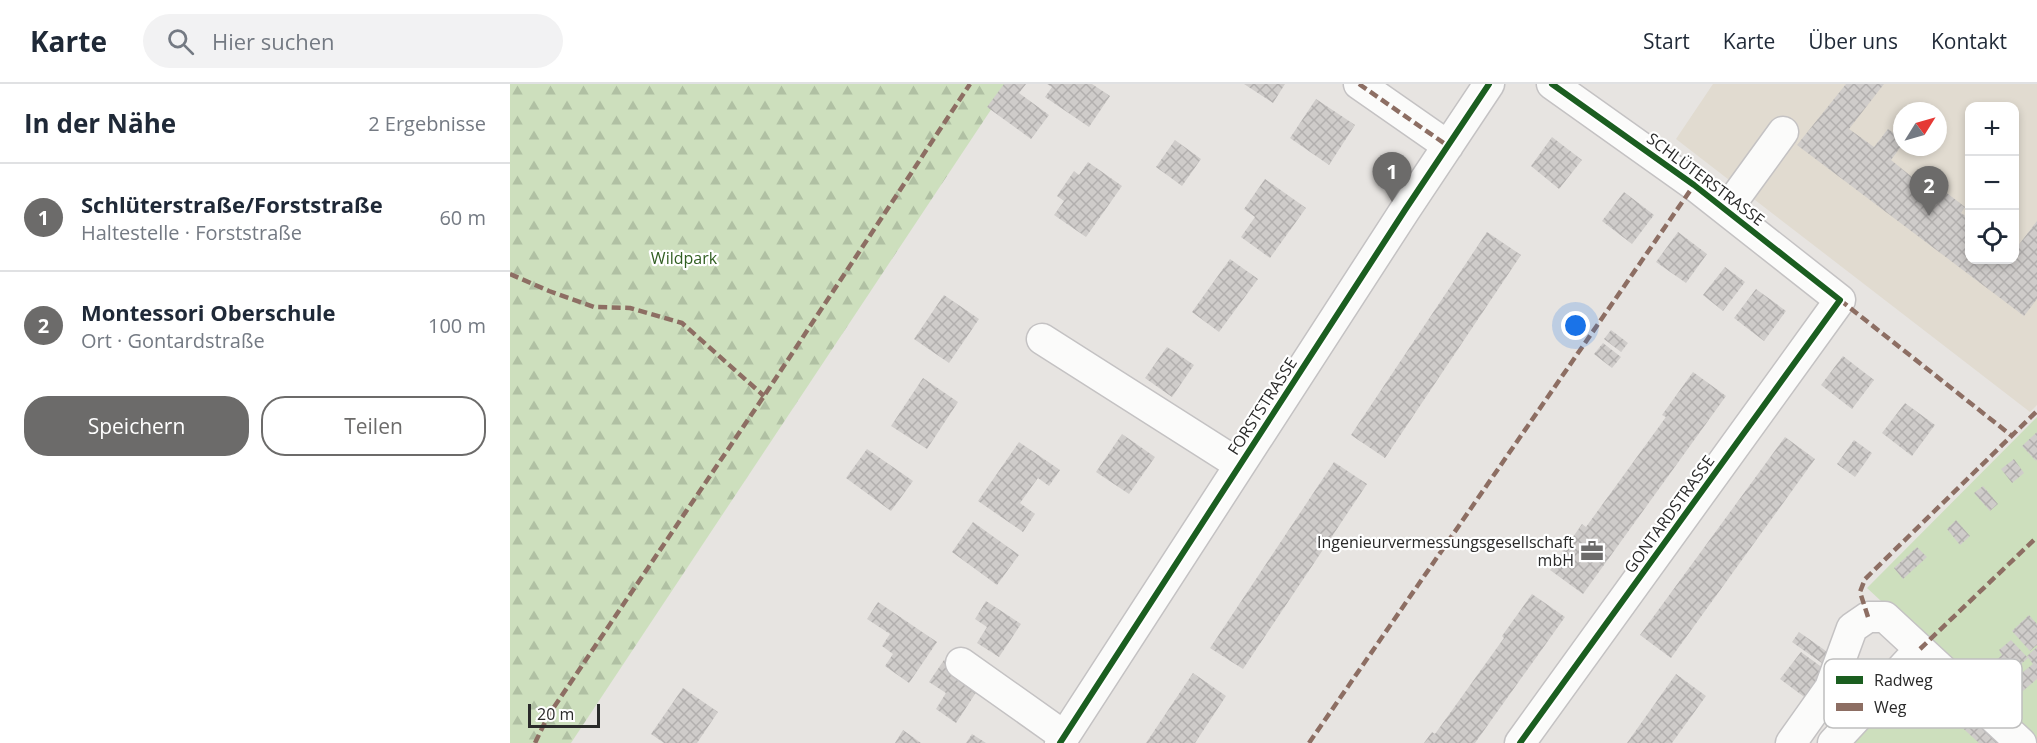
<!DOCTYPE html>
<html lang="de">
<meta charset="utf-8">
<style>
:root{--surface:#fff;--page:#f2f2f3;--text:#1f2937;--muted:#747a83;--line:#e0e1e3;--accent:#6c6b6a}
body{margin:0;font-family:"Open Sans",sans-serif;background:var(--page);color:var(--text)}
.controls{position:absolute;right:18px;top:18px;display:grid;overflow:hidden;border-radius:12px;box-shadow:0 3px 9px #0003}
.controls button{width:54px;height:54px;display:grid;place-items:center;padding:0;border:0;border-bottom:2px solid var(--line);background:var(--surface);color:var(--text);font:30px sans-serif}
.compass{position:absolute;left:1383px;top:18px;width:54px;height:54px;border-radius:50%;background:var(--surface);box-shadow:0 3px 9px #0003;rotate:53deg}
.scale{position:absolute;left:18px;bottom:15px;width:72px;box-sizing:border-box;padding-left:6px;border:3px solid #2a2a2a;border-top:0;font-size:16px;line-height:21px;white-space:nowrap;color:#2a2a2a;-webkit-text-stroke:4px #fff;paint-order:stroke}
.you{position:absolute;left:1066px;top:242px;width:21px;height:21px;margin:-15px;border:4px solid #fff;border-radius:50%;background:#1a73e8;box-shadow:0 0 0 9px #1a73e833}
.badge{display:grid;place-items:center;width:39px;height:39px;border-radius:50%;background:var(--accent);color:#fff;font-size:20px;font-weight:700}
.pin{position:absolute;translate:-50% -50px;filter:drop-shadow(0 2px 3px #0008)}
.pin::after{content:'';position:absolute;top:32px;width:21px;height:18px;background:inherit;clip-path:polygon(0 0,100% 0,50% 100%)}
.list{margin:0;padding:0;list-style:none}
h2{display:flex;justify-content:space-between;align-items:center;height:78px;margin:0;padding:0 24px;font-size:26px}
h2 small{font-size:20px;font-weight:400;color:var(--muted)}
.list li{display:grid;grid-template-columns:39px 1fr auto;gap:18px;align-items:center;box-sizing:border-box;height:108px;padding:0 24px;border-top:2px solid var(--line)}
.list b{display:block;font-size:22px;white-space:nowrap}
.list p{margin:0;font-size:20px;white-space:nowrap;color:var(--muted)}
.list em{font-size:20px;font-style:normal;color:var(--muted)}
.actions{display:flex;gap:12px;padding:18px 24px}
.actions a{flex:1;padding:14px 0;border:2px solid var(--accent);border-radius:24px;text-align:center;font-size:21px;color:var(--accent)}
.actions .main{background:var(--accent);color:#fff}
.icon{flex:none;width:33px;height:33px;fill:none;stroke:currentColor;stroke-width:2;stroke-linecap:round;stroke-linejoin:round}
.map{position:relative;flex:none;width:1527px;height:659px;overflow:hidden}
header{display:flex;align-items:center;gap:36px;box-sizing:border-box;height:84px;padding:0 30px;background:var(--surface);border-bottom:2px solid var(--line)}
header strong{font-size:28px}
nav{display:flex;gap:33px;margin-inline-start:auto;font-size:21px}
.search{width:420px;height:54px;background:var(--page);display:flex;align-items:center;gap:15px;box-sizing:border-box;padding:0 21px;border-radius:33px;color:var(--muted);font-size:22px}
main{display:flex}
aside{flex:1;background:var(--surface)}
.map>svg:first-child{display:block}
.education{fill:#e1dbd0;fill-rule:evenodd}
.forest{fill:url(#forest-firs)}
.park{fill:#cddfbd}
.building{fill:url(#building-cross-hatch)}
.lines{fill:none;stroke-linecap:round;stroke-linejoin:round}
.minor-casing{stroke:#c4c2c3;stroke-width:33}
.minor{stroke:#fbfbfa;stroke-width:30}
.quiet{stroke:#8d6e63;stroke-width:4.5;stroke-dasharray:9 4.5;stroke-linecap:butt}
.cycleway-casing{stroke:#fff;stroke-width:10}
.cycleway{stroke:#1b5e20;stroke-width:6}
.labels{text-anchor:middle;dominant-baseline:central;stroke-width:4.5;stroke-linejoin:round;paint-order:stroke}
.street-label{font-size:16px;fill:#2a2a2a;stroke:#fff}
.park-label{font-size:16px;fill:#315e22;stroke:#fff}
.poi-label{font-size:16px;fill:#2a2a2a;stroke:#fff;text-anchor:end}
.key{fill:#fff;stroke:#bfbfbf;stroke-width:1.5}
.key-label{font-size:16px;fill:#2a2a2a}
</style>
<header>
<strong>Karte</strong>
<div class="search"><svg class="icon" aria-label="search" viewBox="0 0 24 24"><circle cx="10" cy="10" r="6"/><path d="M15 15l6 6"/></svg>Hier suchen</div>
<nav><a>Start</a><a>Karte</a><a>Über uns</a><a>Kontakt</a></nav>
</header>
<main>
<aside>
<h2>In der Nähe<small>2 Ergebnisse</small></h2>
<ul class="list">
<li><span class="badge">1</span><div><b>Schlüterstraße/Forststraße</b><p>Haltestelle · Forststraße</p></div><em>60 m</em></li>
<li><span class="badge">2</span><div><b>Montessori Oberschule</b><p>Ort · Gontardstraße</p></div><em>100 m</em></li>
</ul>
<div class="actions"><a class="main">Speichern</a><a>Teilen</a></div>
</aside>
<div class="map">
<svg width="1527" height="659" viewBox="0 0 1527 659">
<defs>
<pattern id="forest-firs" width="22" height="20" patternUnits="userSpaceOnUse" patternTransform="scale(1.5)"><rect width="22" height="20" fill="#cddfbd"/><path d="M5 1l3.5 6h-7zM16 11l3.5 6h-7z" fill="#b0c0a3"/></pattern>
<pattern id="building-cross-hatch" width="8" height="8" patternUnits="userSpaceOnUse" patternTransform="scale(1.5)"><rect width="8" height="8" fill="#cfccca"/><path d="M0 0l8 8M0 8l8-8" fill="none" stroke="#b2afae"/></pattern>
</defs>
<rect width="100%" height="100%" fill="#e7e4e1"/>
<!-- education -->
<path class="education" d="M 1203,0 L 1527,0 L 1527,321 L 1520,328 L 1166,55 ZM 1460,22 L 1504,22 L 1504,176 L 1460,176 ZM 1392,27 L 1428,27 L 1428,63 L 1392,63 Z"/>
<!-- forest -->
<path class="forest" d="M 0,0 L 498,0 L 61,659 L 0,659 Z"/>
<!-- park -->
<path class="park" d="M 1527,333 L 1527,659 L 1524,659 L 1357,504 Z
M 1419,586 L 1497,659 L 1340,659 L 1401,589 Z"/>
<!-- building -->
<path class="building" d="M 494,0 L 516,0 L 509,9 L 539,31 L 521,55 L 477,23 Z
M 537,0 L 582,0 L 600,12 L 579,43 L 535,13 L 542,3 Z
M 734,0 L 775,0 L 763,19 Z
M 1336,0 L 1374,0 L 1339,45 L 1364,63 L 1378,45 L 1392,55 L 1392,61 L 1381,76 L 1402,93 L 1407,86 L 1455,123 L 1451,129 L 1460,135 L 1460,176 L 1504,176 L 1504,167 L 1527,137 L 1527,215 L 1514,232 L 1287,61 Z
M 806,15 L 845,41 L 819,81 L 780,54 Z
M 1042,53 L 1072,76 L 1049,105 L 1021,82 Z
M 665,56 L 691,75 L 672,102 L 646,83 Z
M 578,78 L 612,102 L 576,153 L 544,131 L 554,117 L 547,112 L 564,87 L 569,91 Z
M 755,95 L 796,124 L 760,174 L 731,153 L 745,133 L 734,125 Z
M 1114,108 L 1144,131 L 1122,160 L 1092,137 Z
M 977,148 L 1011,171 L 875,374 L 841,351 Z
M 1168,148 L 1197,170 L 1176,199 L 1146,178 Z
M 720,175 L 748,195 L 709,248 L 682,228 Z
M 1215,183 L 1235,198 L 1213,227 L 1193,211 Z
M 1246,205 L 1276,227 L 1254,257 L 1224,234 Z
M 434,211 L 469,235 L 439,279 L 404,255 Z
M 1101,246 L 1118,259 L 1111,268 L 1094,255 Z
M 1093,259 L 1111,273 L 1102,284 L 1084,270 Z
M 657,263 L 684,281 L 662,313 L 635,294 Z
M 1333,272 L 1364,296 L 1342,325 L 1311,301 Z
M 1183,288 L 1216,312 L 1073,510 L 1040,486 L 1072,440 L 1076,443 L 1156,333 L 1152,331 Z
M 413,294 L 448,318 L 417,365 L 381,342 Z
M 1395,319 L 1425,341 L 1402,372 L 1372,349 Z
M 1527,348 L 1527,375 L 1526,377 L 1512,362 Z
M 612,350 L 645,373 L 619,410 L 586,388 Z
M 1275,353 L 1305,375 L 1161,574 L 1130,551 Z
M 1344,356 L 1362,369 L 1345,393 L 1327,380 Z
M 509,358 L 550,386 L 539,402 L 528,394 L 510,419 L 525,430 L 513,448 L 468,417 Z
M 357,365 L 403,397 L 381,427 L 336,394 Z
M 1504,375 L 1514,389 L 1502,399 L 1491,385 Z
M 824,378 L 857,400 L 733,585 L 700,564 Z
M 1473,402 L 1488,420 L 1480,427 L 1464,409 Z
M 1446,436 L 1460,452 L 1450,461 L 1437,445 Z
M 463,438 L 509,471 L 487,501 L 442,468 Z
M 1407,463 L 1417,473 L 1393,495 L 1384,484 Z
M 1022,510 L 1055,533 L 965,659 L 914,659 L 922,648 L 925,650 L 994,554 L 992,552 Z
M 476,517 L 511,540 L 489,573 L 467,559 L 477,543 L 465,535 Z
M 368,518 L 427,558 L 399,599 L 375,582 L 383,570 L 372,562 L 380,550 L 357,535 Z
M 1519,531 L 1527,540 L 1527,561 L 1520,567 L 1502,547 Z
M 1289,548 L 1323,572 L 1316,582 L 1282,558 Z
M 1501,556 L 1518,574 L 1479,607 L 1467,593 L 1492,571 L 1489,566 Z
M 1527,563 L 1527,595 L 1513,607 L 1503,596 L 1523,580 L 1517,572 Z
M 1291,568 L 1317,587 L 1297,615 L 1270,595 Z
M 434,576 L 471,601 L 446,639 L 426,625 L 436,609 L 419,598 Z
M 683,589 L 716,612 L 685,659 L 636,659 Z
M 1166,590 L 1196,612 L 1162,659 L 1117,659 Z
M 173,604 L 208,628 L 187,659 L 154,659 L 141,650 Z
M 1455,626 L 1491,659 L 1469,659 L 1445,637 Z
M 393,646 L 411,659 L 385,659 Z
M 462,650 L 476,659 L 456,659 Z"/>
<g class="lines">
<!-- minor casing -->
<g class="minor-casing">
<path id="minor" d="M 849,0 L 938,62
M 1228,110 L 1273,48
M 532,255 L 730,381
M 451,579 L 554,652
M 550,659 L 895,126 L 979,0
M 1010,659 L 1330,216 L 1184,101 L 1042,0
M 1281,659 L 1320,604 L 1342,544 L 1358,533 L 1375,533 L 1511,659
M 1323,659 L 1410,565"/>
</g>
<!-- minor -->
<use href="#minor" class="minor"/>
<!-- quiet -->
<path class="quiet" d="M 849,0 L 938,62
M 0,190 L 39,207 L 84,223 L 120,224 L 172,239 L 254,312
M 1330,216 L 1502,352
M 1358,533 L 1350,508 L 1355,495 L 1527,327
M 1410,565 L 1527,453
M 25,659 L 38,632 L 254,312 L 460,0
M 799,659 L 1184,101"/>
<!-- cycleway casing -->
<g class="cycleway-casing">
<path id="cycleway" d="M 550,659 L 895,126 L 979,0
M 1010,659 L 1330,216 L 1184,101 L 1042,0"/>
</g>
<!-- cycleway -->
<use href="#cycleway" class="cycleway"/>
</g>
<!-- icons -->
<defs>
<g id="office-bare" transform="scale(1.8)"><path d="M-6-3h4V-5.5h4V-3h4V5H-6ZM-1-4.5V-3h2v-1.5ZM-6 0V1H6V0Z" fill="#6c6b6a" stroke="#fff" stroke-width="2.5" paint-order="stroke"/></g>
</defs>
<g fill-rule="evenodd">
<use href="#office-bare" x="1082" y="467"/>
</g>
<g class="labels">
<!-- street labels -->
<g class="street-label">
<text transform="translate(1196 95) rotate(37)">SCHLÜTERSTRASSE</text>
<text transform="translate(752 322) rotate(-57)">FORSTSTRASSE</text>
<text transform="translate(1159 430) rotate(-54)">GONTARDSTRASSE</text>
</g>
<!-- park labels -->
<g class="park-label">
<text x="174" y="174">Wildpark</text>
</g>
<!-- poi labels -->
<g class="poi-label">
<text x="1064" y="458">Ingenieurvermessungsgesellschaft<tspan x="1064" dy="18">mbH</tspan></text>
</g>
</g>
<!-- legend -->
<rect x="1314" y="575" width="198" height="69" rx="9" class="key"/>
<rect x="1326" y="592" width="27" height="8" fill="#1b5e20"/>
<rect x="1326" y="619" width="27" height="8" fill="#8d6e63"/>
<g class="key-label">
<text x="1364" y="602">Radweg</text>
<text x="1364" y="629">Weg</text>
</g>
</svg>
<div class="controls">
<button>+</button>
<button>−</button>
<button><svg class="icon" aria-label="locate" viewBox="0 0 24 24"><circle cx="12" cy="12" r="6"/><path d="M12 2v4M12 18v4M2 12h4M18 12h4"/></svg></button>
</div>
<svg class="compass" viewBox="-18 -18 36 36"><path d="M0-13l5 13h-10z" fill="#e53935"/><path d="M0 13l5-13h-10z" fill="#747a83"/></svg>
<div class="scale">20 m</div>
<div class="you"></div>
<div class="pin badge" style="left:882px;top:118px">1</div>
<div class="pin badge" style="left:1419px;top:132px">2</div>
</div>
</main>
